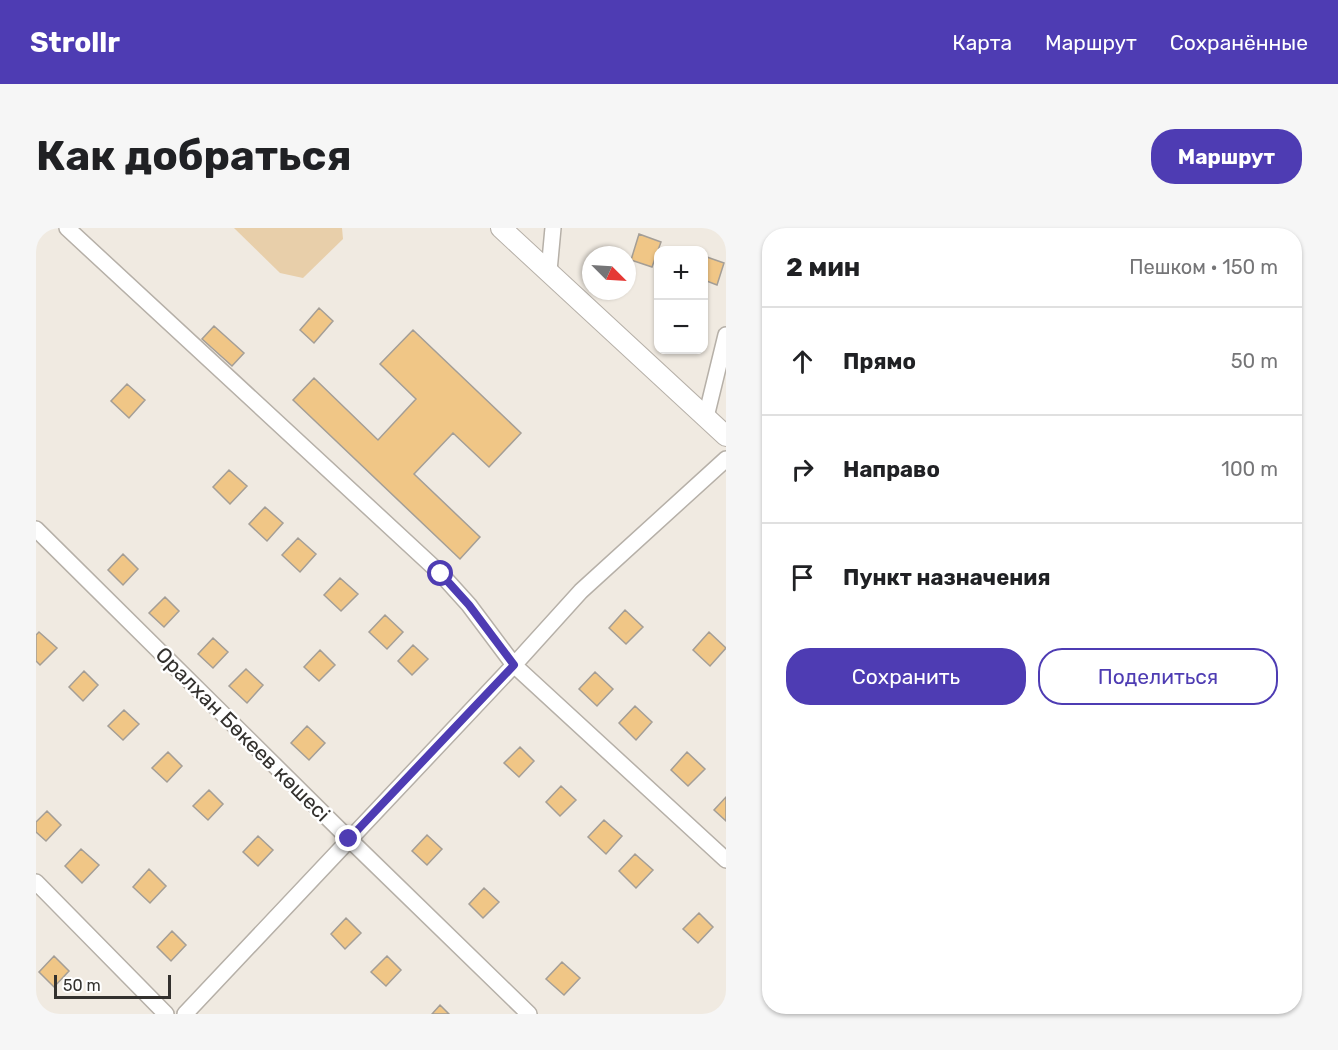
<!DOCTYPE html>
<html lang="ru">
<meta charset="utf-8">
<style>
:root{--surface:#fff;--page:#f6f6f6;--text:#202124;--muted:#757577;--line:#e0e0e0;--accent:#4e3cb3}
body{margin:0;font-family:Rubik,sans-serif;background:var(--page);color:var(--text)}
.controls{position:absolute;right:18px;top:18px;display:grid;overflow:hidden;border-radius:12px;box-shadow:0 2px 4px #0004}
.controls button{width:54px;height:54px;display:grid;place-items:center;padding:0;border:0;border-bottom:2px solid var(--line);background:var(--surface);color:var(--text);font:30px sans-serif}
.compass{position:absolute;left:546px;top:18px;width:54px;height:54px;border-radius:50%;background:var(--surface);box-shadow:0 2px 4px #0004;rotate:114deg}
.scale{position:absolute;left:18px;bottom:15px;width:117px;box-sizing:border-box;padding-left:6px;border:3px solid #33312e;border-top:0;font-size:16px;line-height:21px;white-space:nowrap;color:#33312e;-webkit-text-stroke:4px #fff;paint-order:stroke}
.stop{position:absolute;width:18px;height:18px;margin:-14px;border:4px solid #4e3cb3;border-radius:50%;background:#fff}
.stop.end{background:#4e3cb3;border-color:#fff;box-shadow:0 2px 6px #0008}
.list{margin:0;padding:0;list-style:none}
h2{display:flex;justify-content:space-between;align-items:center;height:78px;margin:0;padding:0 24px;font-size:26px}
h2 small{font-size:20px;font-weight:400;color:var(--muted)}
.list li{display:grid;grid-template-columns:39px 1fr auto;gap:18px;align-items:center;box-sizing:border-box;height:108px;padding:0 24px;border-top:2px solid var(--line)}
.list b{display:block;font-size:22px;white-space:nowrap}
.list em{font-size:20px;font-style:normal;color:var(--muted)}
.actions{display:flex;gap:12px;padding:18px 24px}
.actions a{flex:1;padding:14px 0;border:2px solid var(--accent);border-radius:24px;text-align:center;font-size:21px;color:var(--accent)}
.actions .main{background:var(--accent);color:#fff}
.icon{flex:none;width:33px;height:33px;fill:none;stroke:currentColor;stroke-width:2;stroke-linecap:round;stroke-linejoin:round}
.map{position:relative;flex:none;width:690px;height:786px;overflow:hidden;border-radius:24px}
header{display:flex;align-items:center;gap:36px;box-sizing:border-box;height:84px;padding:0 30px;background:var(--accent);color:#fff}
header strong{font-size:28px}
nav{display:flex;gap:33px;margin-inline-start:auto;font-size:21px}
.intro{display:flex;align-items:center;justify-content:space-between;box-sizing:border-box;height:144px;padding:0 36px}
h1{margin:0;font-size:42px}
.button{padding:15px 27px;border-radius:24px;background:var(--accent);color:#fff;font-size:21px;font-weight:700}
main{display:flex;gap:36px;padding:0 36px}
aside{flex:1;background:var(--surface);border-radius:24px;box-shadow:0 2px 4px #0004}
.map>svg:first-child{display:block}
.green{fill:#e8cfaa}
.building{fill:#f0c686;stroke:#a49e96;stroke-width:1.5}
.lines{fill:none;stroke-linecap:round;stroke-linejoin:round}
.minor-casing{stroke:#b6b0a8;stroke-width:18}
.tertiary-casing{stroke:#b6b0a8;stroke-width:22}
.minor{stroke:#fff;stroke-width:15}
.tertiary{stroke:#fff;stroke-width:20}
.route{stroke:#4e3cb3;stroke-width:8}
.labels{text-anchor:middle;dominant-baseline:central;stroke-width:5;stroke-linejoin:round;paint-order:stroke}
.street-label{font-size:21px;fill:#33312e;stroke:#fff}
</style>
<header>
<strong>Strollr</strong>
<nav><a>Карта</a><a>Маршрут</a><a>Сохранённые</a></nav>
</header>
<div class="intro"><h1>Как добраться</h1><a class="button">Маршрут</a></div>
<main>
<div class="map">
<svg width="690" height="786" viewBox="0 0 690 786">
<rect width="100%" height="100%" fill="#f0eae1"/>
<!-- green -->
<path class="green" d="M 198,0 L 306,0 L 307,11 L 267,50 L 244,45 Z"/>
<!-- building -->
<path class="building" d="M 603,6 L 625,14 L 616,39 L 595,32 Z
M 668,28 L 688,35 L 681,57 L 668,52 Z
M 283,80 L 297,93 L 278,115 L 264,102 Z
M 178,98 L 208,125 L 196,138 L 166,111 Z
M 377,102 L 485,205 L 453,239 L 417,205 L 378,246 L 444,309 L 424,331 L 257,172 L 278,150 L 342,212 L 380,171 L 344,136 Z
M 91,156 L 109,172 L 93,190 L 75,173 Z
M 193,242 L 211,258 L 194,276 L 177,259 Z
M 229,279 L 247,295 L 231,313 L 213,296 Z
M 262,310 L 280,326 L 264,344 L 246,327 Z
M 87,326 L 102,341 L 87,357 L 72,342 Z
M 304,350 L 322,366 L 305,383 L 288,367 Z
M 129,369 L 143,383 L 128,399 L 113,385 Z
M 589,382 L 607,399 L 590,416 L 573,400 Z
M 349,387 L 367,404 L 351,421 L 333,404 Z
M 3,404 L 21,420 L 4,437 L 0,433 L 0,407 Z
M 673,404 L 690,420 L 674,438 L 657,422 Z
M 177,410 L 192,424 L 177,440 L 162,426 Z
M 377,417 L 392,431 L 376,447 L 362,433 Z
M 284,422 L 299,437 L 283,453 L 268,439 Z
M 210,441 L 227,457 L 211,475 L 193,458 Z
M 48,443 L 62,457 L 47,473 L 33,459 Z
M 559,444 L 577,461 L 561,478 L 543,461 Z
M 599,478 L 616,494 L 600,512 L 583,495 Z
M 88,482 L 103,496 L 87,512 L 72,498 Z
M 271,498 L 289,515 L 273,532 L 255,515 Z
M 484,519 L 498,533 L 483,549 L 468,535 Z
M 132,524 L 146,538 L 131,554 L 116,540 Z
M 651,524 L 669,541 L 652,558 L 635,542 Z
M 525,558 L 540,572 L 524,588 L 510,574 Z
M 173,562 L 187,576 L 172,592 L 157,578 Z
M 690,569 L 690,593 L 678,582 Z
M 11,583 L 25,597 L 10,613 L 0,604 L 0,594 Z
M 568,592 L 586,608 L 570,626 L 552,609 Z
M 391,607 L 406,621 L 391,637 L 376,623 Z
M 222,608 L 237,622 L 222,638 L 207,624 Z
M 45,621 L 63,637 L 46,655 L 29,638 Z
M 599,626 L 617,642 L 600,660 L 583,643 Z
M 113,641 L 130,658 L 114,675 L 97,659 Z
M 448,660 L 463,674 L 447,690 L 433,676 Z
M 663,685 L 677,699 L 662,715 L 647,701 Z
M 310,690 L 325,705 L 309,721 L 295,706 Z
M 136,703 L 150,717 L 135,733 L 121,719 Z
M 18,728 L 33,743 L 18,759 L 3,744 Z
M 351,728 L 365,742 L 350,758 L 335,744 Z
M 526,734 L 544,750 L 528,767 L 510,751 Z
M 404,777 L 413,786 L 396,786 Z"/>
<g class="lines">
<!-- minor casing -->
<g class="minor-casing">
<path id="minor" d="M 31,0 L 405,346 L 433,377 L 478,437 L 690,632
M 513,43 L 517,0
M 670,189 L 690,107
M 0,301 L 313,611 L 493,786
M 0,654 L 130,786
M 149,786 L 478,437 L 545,363 L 690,231"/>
</g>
<!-- tertiary casing -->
<g class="tertiary-casing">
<path id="tertiary" d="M 465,0 L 690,208"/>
</g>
<!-- minor -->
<use href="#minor" class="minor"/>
<!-- tertiary -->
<use href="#tertiary" class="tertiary"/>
</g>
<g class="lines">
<!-- route -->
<path class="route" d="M 313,611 L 478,437 L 433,377 L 405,346"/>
</g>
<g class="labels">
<!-- street labels -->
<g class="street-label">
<text transform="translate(207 506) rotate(45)">Оралхан Бөкеев көшесі</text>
</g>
</g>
</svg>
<div class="controls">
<button>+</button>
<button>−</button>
</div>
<svg class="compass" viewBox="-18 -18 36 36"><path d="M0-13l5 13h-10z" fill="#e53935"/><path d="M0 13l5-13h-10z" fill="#757577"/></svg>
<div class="scale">50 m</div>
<div class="stop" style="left:405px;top:346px"></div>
<div class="stop end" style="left:313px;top:611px"></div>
</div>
<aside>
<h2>2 мин<small>Пешком · 150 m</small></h2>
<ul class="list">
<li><svg class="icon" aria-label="ahead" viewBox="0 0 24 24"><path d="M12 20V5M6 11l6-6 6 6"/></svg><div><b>Прямо</b></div><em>50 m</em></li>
<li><svg class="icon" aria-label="right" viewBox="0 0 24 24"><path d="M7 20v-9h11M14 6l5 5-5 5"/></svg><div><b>Направо</b></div><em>100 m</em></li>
<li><svg class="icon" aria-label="arrive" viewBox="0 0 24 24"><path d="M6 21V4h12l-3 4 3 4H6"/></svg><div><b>Пункт назначения</b></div></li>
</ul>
<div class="actions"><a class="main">Сохранить</a><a>Поделиться</a></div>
</aside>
</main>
